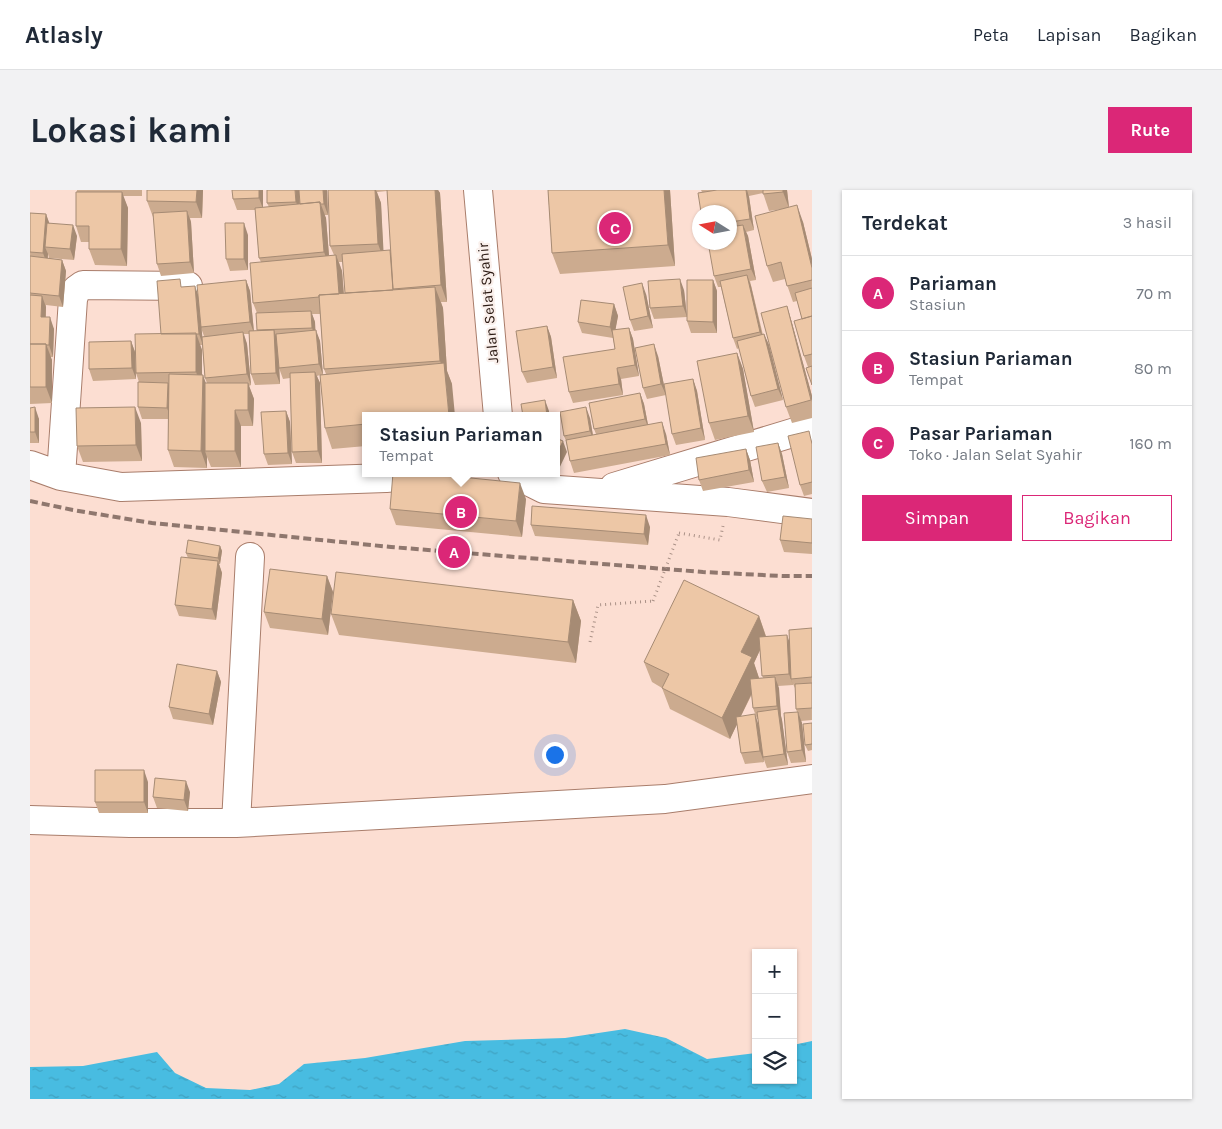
<!DOCTYPE html>
<html lang="id">
<meta charset="utf-8">
<style>
:root{--surface:#fff;--page:#f2f2f3;--text:#1f2937;--muted:#747a83;--line:#e0e1e3;--accent:#db2777}
body{margin:0;font-family:Karla,sans-serif;background:var(--page);color:var(--text)}
.controls{position:absolute;right:15px;bottom:15px;display:grid;overflow:hidden;border-radius:0px;box-shadow:0 1px 4px #0004}
.controls button{width:45px;height:45px;display:grid;place-items:center;padding:0;border:0;border-bottom:1px solid var(--line);background:var(--surface);color:var(--text);font:25px sans-serif}
.compass{position:absolute;left:662px;top:15px;width:45px;height:45px;border-radius:50%;background:var(--surface);box-shadow:0 1px 4px #0004;rotate:281deg}
.you{position:absolute;left:524px;top:564px;width:18px;height:18px;margin:-12px;border:4px solid #fff;border-radius:50%;background:#1a73e8;box-shadow:0 0 0 8px #1a73e833}
.badge{display:grid;place-items:center;width:32px;height:32px;border-radius:50%;background:var(--accent);color:#fff;font-size:16px;font-weight:700}
.pin{position:absolute;translate:-50% -50%;border:2px solid #fff;box-shadow:0 1px 5px #0006}
.popup{position:absolute;left:332px;top:222px;width:198px;height:65px;box-sizing:border-box;display:grid;place-content:center;border-radius:0px;background:var(--surface);filter:drop-shadow(0 1px 4px #0005);font-size:16px;white-space:nowrap;color:var(--muted)}
.popup b{font-size:19px;color:var(--text)}
.popup::after{content:'';position:absolute;left:50%;top:100%;margin-left:-10px;border:10px solid transparent;border-top-color:var(--surface)}
.list{margin:0;padding:0;list-style:none}
h2{display:flex;justify-content:space-between;align-items:center;height:65px;margin:0;padding:0 20px;font-size:21px}
h2 small{font-size:16px;font-weight:400;color:var(--muted)}
.list li{display:grid;grid-template-columns:32px 1fr auto;gap:15px;align-items:center;box-sizing:border-box;height:75px;padding:0 20px;border-top:1px solid var(--line)}
.list b{display:block;font-size:19px;white-space:nowrap}
.list p{margin:0;font-size:16px;white-space:nowrap;color:var(--muted)}
.list em{font-size:16px;font-style:normal;color:var(--muted)}
.actions{display:flex;gap:10px;padding:15px 20px}
.actions a{flex:1;padding:11px 0;border:1px solid var(--accent);border-radius:0px;text-align:center;font-size:18px;color:var(--accent)}
.actions .main{background:var(--accent);color:#fff}
.icon{flex:none;width:28px;height:28px;fill:none;stroke:currentColor;stroke-width:2;stroke-linecap:round;stroke-linejoin:round}
.map{position:relative;flex:none;width:782px;height:909px;overflow:hidden;border-radius:0px}
header{display:flex;align-items:center;gap:30px;box-sizing:border-box;height:70px;padding:0 25px;background:var(--surface);border-bottom:1px solid var(--line)}
header strong{font-size:24px}
nav{display:flex;gap:28px;margin-inline-start:auto;font-size:18px}
.intro{display:flex;align-items:center;justify-content:space-between;box-sizing:border-box;height:120px;padding:0 30px}
h1{margin:0;font-size:35px}
.button{padding:12px 22px;border-radius:0px;background:var(--accent);color:#fff;font-size:18px;font-weight:700}
main{display:flex;gap:30px;padding:0 30px}
aside{flex:1;background:var(--surface);border-radius:0px;box-shadow:0 1px 4px #0004}
.map>svg:first-child{display:block}
.water{fill:url(#water-ripples)}
.lines{fill:none;stroke-linecap:round;stroke-linejoin:round}
.minor-casing{stroke:#a97d6b;stroke-width:30}
.path{stroke:#aa9187;stroke-width:3;stroke-dasharray:1 4;stroke-linecap:butt}
.minor{stroke:#fff;stroke-width:28}
.rail{stroke:#8f776e;stroke-width:4;stroke-dasharray:8 4;stroke-linecap:butt}
.path-bridge{stroke:#aa9187;stroke-width:3;stroke-dasharray:1 4;stroke-linecap:butt}
.wall{fill:#ccab8f;fill-rule:evenodd}
.shaded-wall{fill:#a68b74}
.building{fill:#edc7a6;stroke:#a68b74}
.labels{text-anchor:middle;dominant-baseline:central;stroke-width:4.5;stroke-linejoin:round;paint-order:stroke}
.street-label{font-size:15px;fill:#2b1a13;stroke:#faf0ec}
</style>
<header>
<strong>Atlasly</strong>
<nav><a>Peta</a><a>Lapisan</a><a>Bagikan</a></nav>
</header>
<div class="intro"><h1>Lokasi kami</h1><a class="button">Rute</a></div>
<main>
<div class="map">
<svg width="782" height="909" viewBox="0 0 782 909">
<defs>
<pattern id="water-ripples" width="26" height="14" patternUnits="userSpaceOnUse" patternTransform="scale(1.25)"><rect width="26" height="14" fill="#48bce1"/><path d="M2 4q2-2 4 0t4 0M15 11q2-2 4 0t4 0" fill="none" stroke="#3fa1c0"/></pattern>
</defs>
<rect width="100%" height="100%" fill="#fcded2"/>
<!-- water -->
<path class="water" d="M 595,839 L 636,848 L 677,869 L 726,863 L 726,890 L 763,890 L 763,855 L 782,851 L 782,909 L 0,909 L 0,877 L 53,876 L 127,862 L 145,883 L 176,898 L 220,900 L 249,894 L 274,874 L 335,868 L 435,851 L 535,848 Z"/>
<g class="lines">
<!-- minor casing -->
<g class="minor-casing">
<path id="minor" d="M 448,0 L 468,226
M 0,275 L 31,286 L 91,297 L 356,288 L 412,283
M 482,283 L 514,299 L 698,312 L 782,323
M 31,286 L 43,109 L 46,100 L 53,95 L 158,96
M 584,297 L 782,237
M 0,630 L 100,633 L 206,633 L 635,609 L 782,589
M 206,633 L 220,367"/>
</g>
<!-- path -->
<path class="path" d="M 649,343 L 690,350 L 693,336
M 560,452 L 568,415 L 623,411"/>
<!-- minor -->
<use href="#minor" class="minor"/>
<!-- rail -->
<path class="rail" d="M 0,311 L 43,320 L 122,333 L 361,357 L 673,382 L 752,386 L 782,386"/>
<!-- path-bridge -->
<path class="path-bridge" d="M 623,411 L 649,343"/>
</g>
<!-- wall -->
<path class="wall" d="M 47,0 L 112,0 L 112,6 L 93,6 L 98,18 L 97,76 L 65,75 L 59,59 L 59,52 L 51,52 L 46,36 Z
M 117,0 L 173,0 L 172,28 L 160,28 L 161,32 L 164,83 L 131,86 L 127,74 L 124,27 L 123,27 L 117,11 Z
M 233,0 L 233,17 L 239,17 L 237,13 L 297,0 L 298,25 L 294,25 L 296,28 L 299,66 L 304,65 L 300,56 L 298,0 L 408,0 L 410,3 L 417,112 L 411,112 L 413,118 L 417,181 L 422,194 L 336,226 L 336,256 L 302,259 L 295,238 L 290,185 L 287,186 L 290,193 L 292,273 L 266,273 L 262,262 L 260,188 L 253,189 L 249,178 L 250,194 L 225,195 L 221,184 L 219,144 L 214,144 L 217,154 L 221,195 L 219,196 L 224,209 L 223,236 L 211,236 L 211,277 L 181,277 L 177,267 L 177,278 L 144,277 L 138,260 L 138,229 L 112,229 L 108,217 L 109,192 L 106,183 L 131,144 L 153,97 L 168,104 L 216,90 L 220,101 L 224,141 L 227,141 L 227,123 L 223,113 L 231,72 L 229,68 L 225,20 L 207,20 L 203,9 ZM 357,1 L 361,63 L 353,61 L 351,13 L 347,2 ZM 309,72 L 313,72 L 315,103 L 314,103 L 312,81 ZM 282,124 L 290,124 L 294,179 L 296,184 L 293,185 L 290,151 L 285,140 L 285,132 ZM 171,138 L 174,146 L 172,147 ZM 170,155 L 172,155 L 175,188 L 177,193 L 175,193 L 172,185 L 172,160 Z
M 518,0 L 640,0 L 645,76 L 530,84 L 522,63 Z
M 671,0 L 757,0 L 759,17 L 773,32 L 782,69 L 782,195 L 778,177 L 774,166 L 772,129 L 767,111 L 763,112 L 755,89 L 743,92 L 737,76 L 753,19 L 739,21 L 733,3 L 719,6 L 724,40 L 716,42 L 718,46 L 726,90 L 720,91 L 733,145 L 734,144 L 739,155 L 753,210 L 725,217 L 721,206 L 709,158 L 707,159 L 703,148 L 691,97 L 688,97 L 684,86 L 700,52 L 700,22 L 672,2 Z
M 0,23 L 16,24 L 19,33 L 47,46 L 44,70 L 19,68 L 18,64 L 18,68 L 32,70 L 36,81 L 33,117 L 16,115 L 16,127 L 24,139 L 23,167 L 20,167 L 22,170 L 22,213 L 0,214 Z
M 218,45 L 218,80 L 200,81 L 196,69 Z
M 683,90 L 687,101 L 687,143 L 661,143 L 657,131 Z
M 654,100 L 657,127 L 624,129 L 620,118 Z
M 616,104 L 623,138 L 604,141 L 600,130 Z
M 584,114 L 588,126 L 585,140 L 599,138 L 603,149 L 609,186 L 591,189 L 593,205 L 543,213 L 539,202 L 585,159 L 583,148 L 552,143 L 548,132 Z
M 757,116 L 762,133 L 782,206 L 782,228 L 762,233 L 756,217 Z
M 517,136 L 521,147 L 527,188 L 497,193 L 492,182 Z
M 101,151 L 105,162 L 106,189 L 63,191 L 59,179 Z
M 707,163 L 713,179 L 724,242 L 685,250 L 679,233 Z
M 628,166 L 636,205 L 617,209 L 613,198 Z
M 663,189 L 667,201 L 675,250 L 646,255 L 642,244 Z
M 610,203 L 614,214 L 618,235 L 636,244 L 640,265 L 544,283 L 540,271 L 536,251 L 534,246 L 560,228 L 563,245 L 566,244 L 564,239 Z
M 0,218 L 9,229 L 9,253 L 0,253 Z
M 256,221 L 260,232 L 262,274 L 238,275 L 234,264 Z
M 111,233 L 112,271 L 53,272 L 47,256 Z
M 782,249 L 782,304 L 774,306 L 770,295 Z
M 748,253 L 752,264 L 759,298 L 737,302 L 732,291 Z
M 716,259 L 720,270 L 724,292 L 673,301 L 669,290 Z
M 496,309 L 492,347 L 366,335 L 360,319 Z
M 782,329 L 782,364 L 754,362 L 750,350 Z
M 501,335 L 620,337 L 618,355 L 505,346 Z
M 190,356 L 192,361 L 190,374 L 189,374 L 192,383 L 186,430 L 149,426 L 145,415 L 158,368 L 156,363 Z
M 297,386 L 303,402 L 298,445 L 240,438 L 234,422 Z
M 543,410 L 551,431 L 546,473 L 309,445 L 301,424 Z
M 729,426 L 736,446 L 759,452 L 782,438 L 782,530 L 771,531 L 772,533 L 776,572 L 761,573 L 757,562 L 767,522 L 766,519 L 765,498 L 763,494 L 763,495 L 748,496 L 751,526 L 752,530 L 758,575 L 737,578 L 733,567 L 734,572 L 715,574 L 711,563 L 707,534 L 700,549 L 640,519 L 632,498 L 622,492 L 614,472 ZM 730,460 L 733,488 L 729,488 L 724,473 ZM 722,504 L 723,518 L 727,529 L 728,529 L 729,535 L 711,526 Z
M 187,481 L 191,492 L 183,535 L 143,529 L 139,517 Z
M 782,533 L 782,560 L 778,561 L 775,555 Z
M 118,592 L 118,623 L 69,623 L 65,612 Z
M 160,602 L 158,621 L 127,618 L 123,607 Z"/>
<!-- shaded-wall -->
<path class="shaded-wall" d="M 167,0 L 173,0 L 172,28 L 166,12 Z
M 229,0 L 233,0 L 233,19 L 229,8 Z
M 265,0 L 269,0 L 270,23 L 266,12 Z
M 293,0 L 297,0 L 298,25 L 294,14 Z
M 345,0 L 346,0 L 351,13 L 354,70 L 348,54 Z
M 405,0 L 408,0 L 410,3 L 417,112 L 411,95 Z
M 634,0 L 640,0 L 645,76 L 638,55 Z
M 716,0 L 717,0 L 719,7 L 724,40 L 720,29 Z
M 753,0 L 757,0 L 759,18 L 753,2 Z
M 92,2 L 98,18 L 97,76 L 91,59 Z
M 290,12 L 296,28 L 300,78 L 294,62 Z
M 767,15 L 773,32 L 782,69 L 782,78 Z
M 157,21 L 161,32 L 164,83 L 160,72 Z
M 16,24 L 20,35 L 15,57 L 18,64 L 17,74 L 13,63 Z
M 214,33 L 218,45 L 218,80 L 214,69 Z
M 43,35 L 47,46 L 44,70 L 40,59 Z
M 713,35 L 718,46 L 726,90 L 721,79 Z
M 306,65 L 312,81 L 315,122 L 309,105 Z
M 32,70 L 36,81 L 33,117 L 29,106 Z
M 717,85 L 721,96 L 734,153 L 730,142 Z
M 650,89 L 654,100 L 657,127 L 653,116 Z
M 216,90 L 220,101 L 224,143 L 220,132 Z
M 683,90 L 687,101 L 687,143 L 683,132 Z
M 612,93 L 616,104 L 623,138 L 618,126 Z
M 165,96 L 169,107 L 173,155 L 169,144 Z
M 405,97 L 413,118 L 417,181 L 422,194 L 425,226 L 419,226 L 415,185 L 410,171 Z
M 12,106 L 16,117 L 15,139 L 11,127 Z
M 584,114 L 588,126 L 584,148 L 580,137 Z
M 757,116 L 762,133 L 782,206 L 782,212 Z
M 281,121 L 285,132 L 286,149 L 282,138 Z
M 20,127 L 24,139 L 23,167 L 19,155 Z
M 517,136 L 521,147 L 527,188 L 523,177 Z
M 599,138 L 603,149 L 609,186 L 605,175 Z
M 244,140 L 248,152 L 250,194 L 246,183 Z
M 286,140 L 290,151 L 293,185 L 289,174 Z
M 213,142 L 217,154 L 221,195 L 217,184 Z
M 166,143 L 172,160 L 172,198 L 166,182 Z
M 734,144 L 739,155 L 753,210 L 748,199 Z
M 101,151 L 105,162 L 106,189 L 102,178 Z
M 16,154 L 22,170 L 22,213 L 16,197 Z
M 624,154 L 628,166 L 636,205 L 631,194 Z
M 707,163 L 713,179 L 724,242 L 718,226 Z
M 587,178 L 591,189 L 593,205 L 589,194 Z
M 285,182 L 290,193 L 292,273 L 288,261 Z
M 173,185 L 179,202 L 175,261 L 177,267 L 177,278 L 171,261 Z
M 663,189 L 667,201 L 675,250 L 671,238 Z
M 138,193 L 142,204 L 141,229 L 137,218 Z
M 218,193 L 224,209 L 223,236 L 218,220 Z
M 610,203 L 614,214 L 619,240 L 615,229 Z
M 515,210 L 519,221 L 519,226 L 517,226 Z
M 5,217 L 9,229 L 9,253 L 5,242 Z
M 105,217 L 111,233 L 112,271 L 106,255 Z
M 556,217 L 560,228 L 564,252 L 560,241 Z
M 205,220 L 211,236 L 211,277 L 205,261 Z
M 256,221 L 260,232 L 262,274 L 258,263 Z
M 632,232 L 636,244 L 640,265 L 636,254 Z
M 533,251 L 537,262 L 527,283 L 526,280 L 526,266 Z
M 748,253 L 752,264 L 759,298 L 755,287 Z
M 716,259 L 720,270 L 724,292 L 719,280 Z
M 490,293 L 496,309 L 492,347 L 486,331 Z
M 616,325 L 620,337 L 618,355 L 614,344 Z
M 190,356 L 192,361 L 190,374 L 188,368 Z
M 188,371 L 192,383 L 186,430 L 182,419 Z
M 297,386 L 303,402 L 298,445 L 292,429 Z
M 543,410 L 551,431 L 546,473 L 538,452 Z
M 729,426 L 736,447 L 724,473 L 729,488 L 700,549 L 692,528 L 711,462 Z
M 757,445 L 761,456 L 761,489 L 763,495 L 759,484 Z
M 187,481 L 191,492 L 183,535 L 179,524 Z
M 745,487 L 749,498 L 751,526 L 752,530 L 758,575 L 754,564 L 748,520 L 747,516 Z
M 768,522 L 772,533 L 776,572 L 772,560 Z
M 725,524 L 729,536 L 734,572 L 730,561 Z
M 114,580 L 118,592 L 118,623 L 114,612 Z
M 156,591 L 160,602 L 158,621 L 154,610 Z"/>
<!-- building -->
<path class="building" d="M 117,0 L 167,0 L 166,12 L 117,11 Z
M 202,0 L 229,0 L 229,8 L 203,9 Z
M 237,0 L 265,0 L 266,12 L 237,13 Z
M 269,0 L 293,0 L 294,14 L 290,14 L 290,12 L 270,14 Z
M 298,0 L 345,0 L 348,54 L 300,56 Z
M 357,0 L 405,0 L 411,95 L 363,99 Z
M 518,0 L 634,0 L 638,55 L 522,63 Z
M 687,0 L 716,0 L 720,29 L 700,32 L 700,22 L 671,22 L 668,3 Z
M 733,0 L 753,0 L 753,2 L 733,4 Z
M 46,2 L 92,2 L 91,59 L 59,59 L 59,36 L 46,36 Z
M 290,12 L 294,62 L 229,68 L 225,18 Z
M 767,15 L 782,78 L 782,90 L 757,96 L 751,72 L 737,76 L 725,26 Z
M 157,21 L 160,72 L 127,74 L 123,23 Z
M 0,23 L 16,24 L 13,63 L 0,62 Z
M 17,33 L 43,35 L 40,59 L 15,57 Z
M 195,33 L 214,33 L 214,69 L 196,69 Z
M 713,35 L 721,79 L 684,86 L 678,52 L 700,52 L 700,37 Z
M 360,60 L 363,100 L 315,103 L 312,64 Z
M 306,65 L 309,104 L 289,105 L 289,107 L 223,113 L 220,73 Z
M 0,66 L 32,70 L 29,106 L 0,103 Z
M 717,85 L 730,142 L 703,148 L 690,91 Z
M 150,89 L 151,97 L 165,96 L 169,144 L 131,144 L 127,91 Z
M 650,89 L 653,116 L 620,118 L 618,91 Z
M 216,90 L 220,132 L 171,137 L 167,95 Z
M 657,90 L 683,90 L 683,132 L 657,131 Z
M 612,93 L 618,126 L 600,130 L 593,97 Z
M 405,97 L 410,171 L 294,179 L 289,105 Z
M 782,98 L 782,126 L 772,129 L 765,103 Z
M 0,105 L 12,106 L 11,127 L 20,127 L 19,155 L 16,155 L 16,154 L 0,154 Z
M 551,110 L 584,114 L 580,137 L 548,132 Z
M 757,116 L 781,210 L 756,217 L 731,123 Z
M 281,121 L 282,138 L 227,140 L 226,123 Z
M 782,126 L 782,164 L 774,166 L 764,131 Z
M 517,136 L 523,177 L 492,182 L 486,141 Z
M 599,138 L 605,175 L 587,178 L 589,194 L 539,202 L 533,167 L 585,159 L 582,140 Z
M 244,140 L 246,183 L 221,184 L 219,141 Z
M 286,140 L 289,174 L 249,178 L 246,144 Z
M 213,142 L 217,184 L 175,188 L 172,147 Z
M 166,143 L 166,182 L 106,183 L 105,144 Z
M 734,144 L 748,199 L 721,206 L 707,151 Z
M 101,151 L 102,178 L 59,179 L 59,152 Z
M 0,154 L 16,154 L 16,197 L 0,197 Z
M 624,154 L 631,194 L 613,198 L 605,158 Z
M 707,163 L 718,226 L 679,233 L 667,171 Z
M 414,173 L 419,226 L 336,226 L 336,234 L 295,238 L 290,185 Z
M 782,176 L 782,195 L 776,178 Z
M 285,182 L 288,261 L 262,262 L 260,183 Z
M 139,184 L 173,185 L 171,261 L 138,260 Z
M 663,189 L 671,238 L 642,244 L 634,194 Z
M 108,192 L 138,193 L 137,218 L 108,217 Z
M 175,193 L 218,193 L 218,220 L 205,220 L 205,261 L 175,261 Z
M 610,203 L 615,229 L 564,239 L 559,213 Z
M 515,210 L 517,226 L 493,226 L 491,214 Z
M 5,217 L 5,242 L 0,242 L 0,218 Z
M 105,217 L 106,255 L 47,256 L 46,218 Z
M 556,217 L 560,241 L 534,246 L 530,222 Z
M 256,221 L 258,263 L 234,264 L 231,222 Z
M 632,232 L 636,254 L 540,271 L 536,250 Z
M 779,241 L 782,254 L 782,292 L 770,295 L 758,246 Z
M 526,248 L 533,251 L 526,266 Z
M 748,253 L 755,287 L 732,291 L 726,257 Z
M 716,259 L 719,280 L 669,290 L 666,268 Z
M 363,283 L 392,283 L 490,293 L 486,331 L 360,319 Z
M 502,316 L 616,325 L 614,344 L 501,335 Z
M 753,326 L 782,329 L 782,353 L 750,350 Z
M 158,350 L 190,356 L 188,368 L 156,363 Z
M 151,367 L 188,371 L 182,419 L 145,415 Z
M 240,379 L 297,386 L 292,429 L 234,422 Z
M 306,382 L 543,410 L 538,452 L 301,424 Z
M 654,390 L 729,426 L 711,462 L 722,467 L 692,528 L 632,498 L 639,484 L 614,472 Z
M 782,438 L 782,487 L 761,489 L 759,440 Z
M 757,445 L 759,484 L 732,486 L 729,447 Z
M 147,474 L 187,481 L 179,524 L 139,517 Z
M 745,487 L 747,516 L 723,518 L 720,489 Z
M 782,493 L 782,518 L 766,519 L 765,494 Z
M 748,519 L 754,564 L 733,567 L 727,522 Z
M 768,522 L 772,560 L 757,562 L 754,523 Z
M 725,524 L 730,561 L 711,563 L 706,527 Z
M 782,533 L 782,554 L 775,555 L 773,534 Z
M 65,580 L 114,580 L 114,612 L 65,612 Z
M 125,588 L 156,591 L 154,610 L 123,607 Z"/>
<g class="labels">
<!-- street labels -->
<g class="street-label">
<text transform="translate(458 113) rotate(-95)">Jalan Selat Syahir</text>
</g>
</g>
</svg>
<div class="controls">
<button>+</button>
<button>−</button>
<button><svg class="icon" aria-label="layers" viewBox="0 0 24 24"><path d="M12 4l9 5-9 5-9-5zM3 14l9 5 9-5"/></svg></button>
</div>
<svg class="compass" viewBox="-18 -18 36 36"><path d="M0-13l5 13h-10z" fill="#e53935"/><path d="M0 13l5-13h-10z" fill="#747a83"/></svg>
<div class="you"></div>
<div class="pin badge" style="left:424px;top:362px">A</div>
<div class="pin badge" style="left:431px;top:322px">B</div>
<div class="popup"><b>Stasiun Pariaman</b>Tempat</div>
<div class="pin badge" style="left:585px;top:38px">C</div>
</div>
<aside>
<h2>Terdekat<small>3 hasil</small></h2>
<ul class="list">
<li><span class="badge">A</span><div><b>Pariaman</b><p>Stasiun</p></div><em>70 m</em></li>
<li><span class="badge">B</span><div><b>Stasiun Pariaman</b><p>Tempat</p></div><em>80 m</em></li>
<li><span class="badge">C</span><div><b>Pasar Pariaman</b><p>Toko · Jalan Selat Syahir</p></div><em>160 m</em></li>
</ul>
<div class="actions"><a class="main">Simpan</a><a>Bagikan</a></div>
</aside>
</main>
